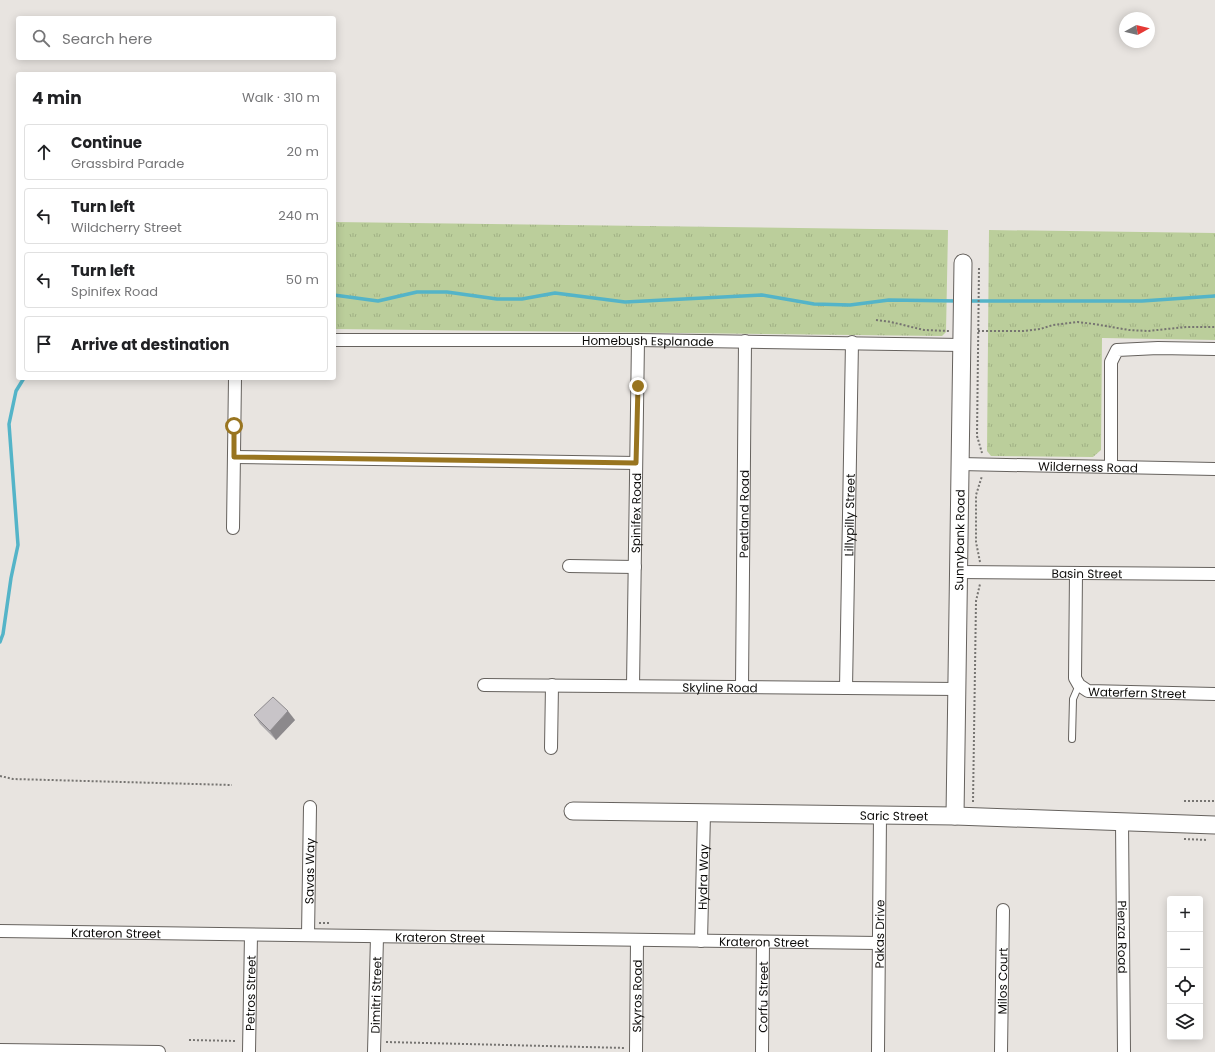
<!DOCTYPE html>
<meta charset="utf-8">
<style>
:root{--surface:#fff;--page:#f2f2f2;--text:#202124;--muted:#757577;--line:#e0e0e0}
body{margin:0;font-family:Poppins,sans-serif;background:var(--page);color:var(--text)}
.controls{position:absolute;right:12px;bottom:12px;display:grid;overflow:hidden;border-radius:4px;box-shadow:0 2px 10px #0003}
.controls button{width:36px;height:36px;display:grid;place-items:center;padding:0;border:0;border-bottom:1px solid var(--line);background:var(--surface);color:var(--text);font:20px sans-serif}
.compass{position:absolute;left:1119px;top:12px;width:36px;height:36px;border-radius:50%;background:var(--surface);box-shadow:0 2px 10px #0003;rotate:82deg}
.stop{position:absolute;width:12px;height:12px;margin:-9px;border:3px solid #997520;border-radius:50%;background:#fff}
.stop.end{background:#997520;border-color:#fff;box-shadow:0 1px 4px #0008}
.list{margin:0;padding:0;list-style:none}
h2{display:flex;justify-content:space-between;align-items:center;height:52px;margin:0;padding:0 16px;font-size:17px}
h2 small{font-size:13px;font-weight:400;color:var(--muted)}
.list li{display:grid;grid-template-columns:26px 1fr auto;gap:12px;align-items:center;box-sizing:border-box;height:56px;margin:0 8px 8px;padding:0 8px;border:1px solid var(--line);border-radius:4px}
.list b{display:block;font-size:15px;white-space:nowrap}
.list p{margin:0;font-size:13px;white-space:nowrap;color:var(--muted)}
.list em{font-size:13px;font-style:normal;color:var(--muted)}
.icon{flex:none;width:22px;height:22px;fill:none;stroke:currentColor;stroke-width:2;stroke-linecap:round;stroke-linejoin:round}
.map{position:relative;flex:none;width:1215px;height:1052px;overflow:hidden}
.search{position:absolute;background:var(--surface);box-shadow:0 2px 10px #0003;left:16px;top:16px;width:320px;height:44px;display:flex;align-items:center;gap:10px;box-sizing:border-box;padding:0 14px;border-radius:4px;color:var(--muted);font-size:15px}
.panel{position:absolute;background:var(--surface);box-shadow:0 2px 10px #0003;left:16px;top:72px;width:320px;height:308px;border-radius:4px}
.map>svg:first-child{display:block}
.park{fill:url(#park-tufts)}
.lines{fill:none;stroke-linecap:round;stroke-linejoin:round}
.stream{stroke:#54b4c8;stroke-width:3.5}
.lane-casing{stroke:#66625e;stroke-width:8}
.street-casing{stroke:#66625e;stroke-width:14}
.secondary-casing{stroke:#66625e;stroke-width:19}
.path{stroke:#767471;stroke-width:2;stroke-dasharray:2 2;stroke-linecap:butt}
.lane{stroke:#fff;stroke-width:6}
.street{stroke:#fff;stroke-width:12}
.secondary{stroke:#fff;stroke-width:17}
.wall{fill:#aca9ac}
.shaded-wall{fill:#8c898c}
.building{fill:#c8c4c8;stroke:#8c898c}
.route{stroke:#997520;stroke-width:5}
.labels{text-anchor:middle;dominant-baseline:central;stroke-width:3.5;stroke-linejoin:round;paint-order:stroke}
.street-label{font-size:12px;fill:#0d0c0a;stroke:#f6f1ed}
</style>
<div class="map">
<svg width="1215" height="1052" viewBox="0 0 1215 1052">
<defs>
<pattern id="park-tufts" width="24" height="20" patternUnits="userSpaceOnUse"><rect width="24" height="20" fill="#bbce9b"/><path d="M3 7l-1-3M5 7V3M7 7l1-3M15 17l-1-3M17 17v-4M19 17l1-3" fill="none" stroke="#a0b084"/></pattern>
</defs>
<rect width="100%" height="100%" fill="#e8e4e0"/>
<!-- park -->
<path class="park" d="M 334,222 L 948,230 L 946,332 L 942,336 L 334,329 Z
M 989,230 L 1215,233 L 1215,340 L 1102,338 L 1101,450 L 1093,457 L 991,456 L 987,451 Z"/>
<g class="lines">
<!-- stream -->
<path class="stream" d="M 334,295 L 378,301 L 417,292 L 447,292 L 497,299 L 522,299 L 555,293 L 625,302 L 762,295 L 814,304 L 850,305 L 889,300 L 958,301
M 966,301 L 1142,301 L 1215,296
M 0,642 L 3,634 L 11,578 L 18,545 L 9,424 L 16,391 L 24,378"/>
<!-- lane casing -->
<g class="lane-casing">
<path id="lane" d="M 1072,739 L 1073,699 L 1079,685"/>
</g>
<!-- street casing -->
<g class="street-casing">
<g id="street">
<path id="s1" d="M 334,340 L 638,340 L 962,345"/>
<path d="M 234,457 L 636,463"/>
<path id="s2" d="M 960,464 L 1215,469"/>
<path d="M 1111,467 L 1111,362 L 1117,350 L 1158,348 L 1215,349"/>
<path d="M 233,528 L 235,378"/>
<path d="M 569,566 L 635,567"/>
<path id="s3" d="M 959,572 L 1215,574"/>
<path id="s4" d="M 1076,573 L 1075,678 L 1079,685 L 1088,691 L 1215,694"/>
<path id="s5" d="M 484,685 L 957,689"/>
<path id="s6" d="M 633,686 L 638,340"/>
<path id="s7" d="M 742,687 L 745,341"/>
<path id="s8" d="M 846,688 L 852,342"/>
<path d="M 551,748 L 552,685"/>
<path id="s9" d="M 1122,822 L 1124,1052"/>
<path id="s10" d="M 0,931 L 879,943"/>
<path id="s11" d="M 308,935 L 310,807"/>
<path id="s12" d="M 701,941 L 704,813"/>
<path d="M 0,1050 L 159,1052"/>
<path id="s13" d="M 249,1052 L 251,935"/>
<path id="s14" d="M 374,1052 L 377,937"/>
<path id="s15" d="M 636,1052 L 637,941"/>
<path id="s16" d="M 762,1052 L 763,942"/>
<path id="s17" d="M 878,1052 L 880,815"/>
<path id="s18" d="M 1001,1052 L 1003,910"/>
</g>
</g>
<!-- secondary casing -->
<g class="secondary-casing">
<g id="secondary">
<path id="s19" d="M 573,811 L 955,816 L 1215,825"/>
<path id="s20" d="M 955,816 L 963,263"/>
</g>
</g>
<!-- path -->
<path class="path" d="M 979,268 L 977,436 L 982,453
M 876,320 L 891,322 L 924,330 L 950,331
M 978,331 L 1023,331 L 1040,329 L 1053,325 L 1078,322 L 1094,324 L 1129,330 L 1148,331 L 1186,327 L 1215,327
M 980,562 L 976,542 L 976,495 L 982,476
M 0,776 L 13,779 L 232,785
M 1184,801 L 1215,801
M 973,802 L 976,601 L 980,584
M 1184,839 L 1207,840
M 319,923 L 329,923
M 189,1040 L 237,1041
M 386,1042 L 625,1048"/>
<!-- lane -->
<use href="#lane" class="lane"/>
<!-- street -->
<use href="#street" class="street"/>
<!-- secondary -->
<use href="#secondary" class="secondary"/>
</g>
<!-- wall -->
<path class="wall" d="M 254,715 L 295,720 L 276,740 L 260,724 Z"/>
<!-- shaded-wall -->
<path class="shaded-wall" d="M 288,711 L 295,720 L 276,740 L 270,731 Z"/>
<!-- building -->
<path class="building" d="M 273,697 L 288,711 L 270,731 L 254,715 Z"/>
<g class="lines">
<!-- route -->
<path class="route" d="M 234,426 L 234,457 L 636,463 L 638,386"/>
</g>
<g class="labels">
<!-- street labels -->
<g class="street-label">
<text stroke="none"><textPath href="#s1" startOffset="314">Homebush Esplanade</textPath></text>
<text stroke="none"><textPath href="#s2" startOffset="128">Wilderness Road</textPath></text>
<text stroke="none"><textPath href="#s6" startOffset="173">Spinifex Road</textPath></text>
<text stroke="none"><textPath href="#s7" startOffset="173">Peatland Road</textPath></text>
<text stroke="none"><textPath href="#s8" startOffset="173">Lillypilly Street</textPath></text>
<text stroke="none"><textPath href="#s20" startOffset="276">Sunnybank Road</textPath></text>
<text stroke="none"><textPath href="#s3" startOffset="128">Basin Street</textPath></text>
<text stroke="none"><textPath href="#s5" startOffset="236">Skyline Road</textPath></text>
<text stroke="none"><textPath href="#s4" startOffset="173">Waterfern Street</textPath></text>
<text stroke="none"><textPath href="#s19" startOffset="321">Saric Street</textPath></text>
<text stroke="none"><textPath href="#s11" startOffset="64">Savas Way</textPath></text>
<text stroke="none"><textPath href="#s12" startOffset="64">Hydra Way</textPath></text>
<text stroke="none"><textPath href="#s10" startOffset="116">Krateron Street</textPath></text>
<text stroke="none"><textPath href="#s17" startOffset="118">Pakas Drive</textPath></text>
<text stroke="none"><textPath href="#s9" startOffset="115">Pienza Road</textPath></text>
<text stroke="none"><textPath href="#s10" startOffset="440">Krateron Street</textPath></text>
<text stroke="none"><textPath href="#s10" startOffset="764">Krateron Street</textPath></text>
<text stroke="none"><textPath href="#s18" startOffset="71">Milos Court</textPath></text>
<text stroke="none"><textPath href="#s13" startOffset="59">Petros Street</textPath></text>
<text stroke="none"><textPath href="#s14" startOffset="57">Dimitri Street</textPath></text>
<text stroke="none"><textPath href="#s15" startOffset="56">Skyros Road</textPath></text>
<text stroke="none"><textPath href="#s16" startOffset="55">Corfu Street</textPath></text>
</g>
</g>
</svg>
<div class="controls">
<button>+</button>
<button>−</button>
<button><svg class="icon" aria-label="locate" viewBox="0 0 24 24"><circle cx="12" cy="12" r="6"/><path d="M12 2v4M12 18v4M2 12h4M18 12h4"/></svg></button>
<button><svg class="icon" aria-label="layers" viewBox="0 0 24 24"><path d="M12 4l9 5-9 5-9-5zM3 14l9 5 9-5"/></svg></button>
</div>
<svg class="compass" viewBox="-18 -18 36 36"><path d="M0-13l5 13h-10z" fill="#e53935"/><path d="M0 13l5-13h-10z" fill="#757577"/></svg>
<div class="stop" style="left:234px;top:426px"></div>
<div class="stop end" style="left:638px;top:386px"></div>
<div class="search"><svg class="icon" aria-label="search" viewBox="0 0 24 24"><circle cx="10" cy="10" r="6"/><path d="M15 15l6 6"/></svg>Search here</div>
<section class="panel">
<h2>4 min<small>Walk · 310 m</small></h2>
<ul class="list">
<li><svg class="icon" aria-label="ahead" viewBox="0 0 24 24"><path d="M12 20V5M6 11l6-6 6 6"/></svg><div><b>Continue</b><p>Grassbird Parade</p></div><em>20 m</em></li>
<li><svg class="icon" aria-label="left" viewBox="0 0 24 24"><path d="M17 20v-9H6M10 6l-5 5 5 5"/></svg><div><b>Turn left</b><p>Wildcherry Street</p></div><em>240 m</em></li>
<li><svg class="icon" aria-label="left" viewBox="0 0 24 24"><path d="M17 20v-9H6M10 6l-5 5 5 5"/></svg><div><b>Turn left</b><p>Spinifex Road</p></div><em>50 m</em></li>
<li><svg class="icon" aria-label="arrive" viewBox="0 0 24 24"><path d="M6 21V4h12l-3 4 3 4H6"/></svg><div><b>Arrive at destination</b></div></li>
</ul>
</section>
</div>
